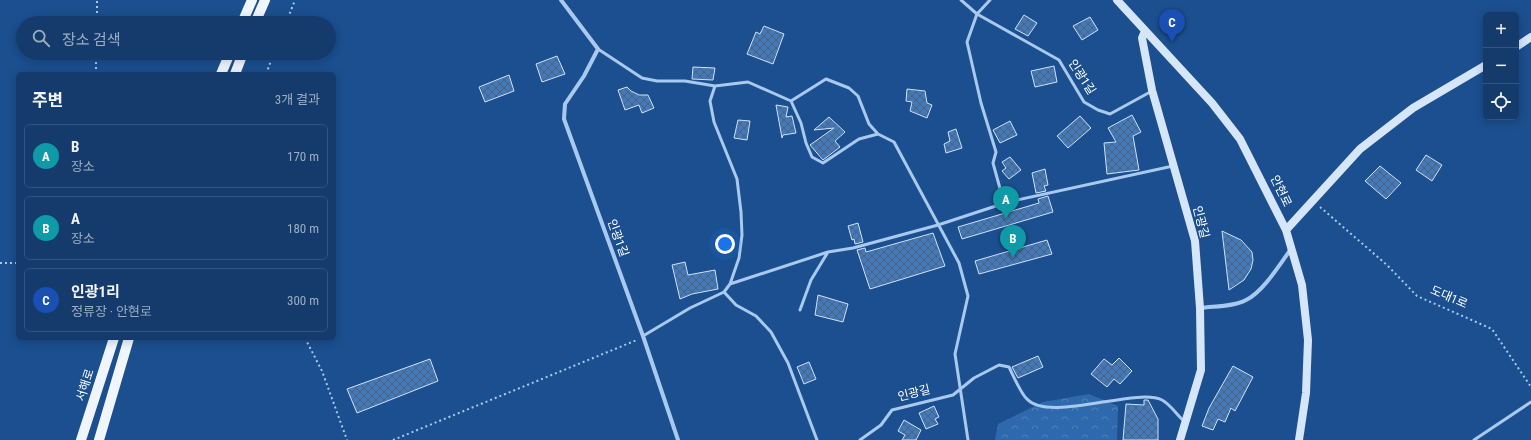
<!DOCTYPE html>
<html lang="ko">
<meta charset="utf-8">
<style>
:root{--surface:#143b6b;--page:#214673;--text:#f1f3f6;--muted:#9dadc1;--line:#33557e;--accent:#90b9f0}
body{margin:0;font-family:"Roboto Condensed","Noto Sans KR",sans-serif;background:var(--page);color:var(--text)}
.controls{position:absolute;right:12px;top:12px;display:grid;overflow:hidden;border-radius:6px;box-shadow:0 2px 10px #0003}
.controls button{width:36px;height:36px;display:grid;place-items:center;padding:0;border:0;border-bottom:1px solid var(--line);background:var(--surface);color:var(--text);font:20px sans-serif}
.you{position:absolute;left:725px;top:244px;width:14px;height:14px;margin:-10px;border:3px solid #fff;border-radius:50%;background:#1a73e8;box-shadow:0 0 0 6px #1a73e833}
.badge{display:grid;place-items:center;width:26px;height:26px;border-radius:50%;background:var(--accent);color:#fff;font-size:13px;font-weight:700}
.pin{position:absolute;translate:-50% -33px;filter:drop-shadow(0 1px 2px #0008)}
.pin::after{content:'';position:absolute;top:21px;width:14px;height:12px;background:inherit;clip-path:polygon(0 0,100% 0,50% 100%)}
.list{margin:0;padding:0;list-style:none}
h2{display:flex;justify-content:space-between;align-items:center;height:52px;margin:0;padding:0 16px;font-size:17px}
h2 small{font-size:13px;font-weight:400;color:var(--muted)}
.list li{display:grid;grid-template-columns:26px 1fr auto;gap:12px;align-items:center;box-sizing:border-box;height:64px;margin:0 8px 8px;padding:0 8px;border:1px solid var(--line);border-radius:6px}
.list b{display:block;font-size:15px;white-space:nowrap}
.list p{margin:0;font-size:13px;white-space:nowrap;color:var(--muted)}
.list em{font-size:13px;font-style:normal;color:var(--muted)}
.icon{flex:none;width:22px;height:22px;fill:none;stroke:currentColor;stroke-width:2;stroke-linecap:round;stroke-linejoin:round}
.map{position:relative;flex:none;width:1531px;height:440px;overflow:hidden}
.search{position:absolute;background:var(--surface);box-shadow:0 2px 10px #0003;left:16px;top:16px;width:320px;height:44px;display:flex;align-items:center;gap:10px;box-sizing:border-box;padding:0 14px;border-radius:22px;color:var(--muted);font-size:15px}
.panel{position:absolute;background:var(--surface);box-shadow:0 2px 10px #0003;left:16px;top:72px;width:320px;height:268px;border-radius:6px}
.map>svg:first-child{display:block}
.forest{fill:url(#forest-crowns)}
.building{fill:url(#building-cross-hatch);stroke:#cfe3fa}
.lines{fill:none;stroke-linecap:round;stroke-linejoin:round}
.path{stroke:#a9c9ee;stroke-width:2;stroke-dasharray:2 3;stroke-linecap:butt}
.lane{stroke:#a9c9ee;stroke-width:3}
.street{stroke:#a9c9ee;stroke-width:4}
.secondary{stroke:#d6e6fa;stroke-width:8}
.primary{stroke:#f0f6ff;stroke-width:10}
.labels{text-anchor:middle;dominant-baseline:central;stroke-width:3;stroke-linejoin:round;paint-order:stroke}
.street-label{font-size:12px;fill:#fff;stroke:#1b4f8f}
</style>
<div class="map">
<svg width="1531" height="440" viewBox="0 0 1531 440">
<defs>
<pattern id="forest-crowns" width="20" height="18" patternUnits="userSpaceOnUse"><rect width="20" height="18" fill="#2e69ad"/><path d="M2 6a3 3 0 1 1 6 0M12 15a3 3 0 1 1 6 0" fill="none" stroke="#4d80b9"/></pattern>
<pattern id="building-cross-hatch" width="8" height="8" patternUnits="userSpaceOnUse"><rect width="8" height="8" fill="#4478b7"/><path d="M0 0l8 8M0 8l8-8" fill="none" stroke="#486282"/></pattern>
</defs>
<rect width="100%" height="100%" fill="#1b4f8f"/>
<!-- forest -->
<path class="forest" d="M 1089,394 L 1118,406 L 1117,440 L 995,440 L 998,424 L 1043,402 Z"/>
<!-- building -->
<path class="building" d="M 1024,15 L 1037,23 L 1028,36 L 1015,29 Z
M 1090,17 L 1098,30 L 1082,40 L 1073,26 Z
M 764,26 L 784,34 L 773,64 L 747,54 L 756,32 L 760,34 Z
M 557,56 L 565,74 L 542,82 L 536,64 Z
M 1054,66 L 1057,82 L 1035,87 L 1031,71 Z
M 693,67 L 715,68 L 713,80 L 692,79 Z
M 509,75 L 514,91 L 485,102 L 479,87 Z
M 627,87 L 631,91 L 639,95 L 648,95 L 654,108 L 642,113 L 639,105 L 625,110 L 618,90 Z
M 907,89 L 925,91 L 927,103 L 932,105 L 927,118 L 910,111 L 912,102 L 906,101 Z
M 776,105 L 788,107 L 786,117 L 792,116 L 796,133 L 783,135 L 782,138 Z
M 1132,115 L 1141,132 L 1133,136 L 1139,170 L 1107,174 L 1104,143 L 1116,142 L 1108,128 Z
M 1080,116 L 1091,128 L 1068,148 L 1057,136 Z
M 829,117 L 845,132 L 835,141 L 840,147 L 823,160 L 810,145 L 834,128 L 814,130 Z
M 738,120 L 750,121 L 747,140 L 734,138 Z
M 1010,121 L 1017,135 L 1000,143 L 993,130 Z
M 956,129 L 962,148 L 946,153 L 944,144 L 950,141 L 948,132 Z
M 1426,155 L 1442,165 L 1432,181 L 1416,170 Z
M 1010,157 L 1021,170 L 1009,179 L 1002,171 L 1006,168 L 1002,162 Z
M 1380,166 L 1401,183 L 1386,199 L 1365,181 Z
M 1045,169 L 1048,185 L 1044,186 L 1046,191 L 1036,193 L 1032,173 Z
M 1048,196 L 1053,212 L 962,239 L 958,227 L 1039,203 L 1038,199 Z
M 858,223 L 863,242 L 855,244 L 854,239 L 852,240 L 848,226 Z
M 1222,231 L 1241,240 L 1252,252 L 1253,260 L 1251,269 L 1244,280 L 1229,290 Z
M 933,233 L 945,266 L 870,289 L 857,250 L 865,248 L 866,252 Z
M 1047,240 L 1052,254 L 979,274 L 975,261 Z
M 685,262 L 688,275 L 715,270 L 718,289 L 692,294 L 680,299 L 672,265 Z
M 818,295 L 848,304 L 843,322 L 815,315 Z
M 1038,356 L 1043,367 L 1018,378 L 1012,367 Z
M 1119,358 L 1132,371 L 1120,384 L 1114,379 L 1107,387 L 1091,374 L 1104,359 L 1112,365 Z
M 430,359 L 438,381 L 357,413 L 347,389 Z
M 809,362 L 816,379 L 804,384 L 797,367 Z
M 1233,366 L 1253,377 L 1235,411 L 1231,408 L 1225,422 L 1218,419 L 1213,430 L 1202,426 L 1209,408 Z
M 1144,400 L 1148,400 L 1158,419 L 1158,440 L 1123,440 L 1126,404 L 1144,405 Z
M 934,406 L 939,417 L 935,419 L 938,424 L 926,429 L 919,413 Z
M 904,420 L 921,430 L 916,440 L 902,440 L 905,435 L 898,431 Z"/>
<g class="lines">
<!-- path -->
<path class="path" d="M 97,23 L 97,0
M 286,23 L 295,0
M 96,74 L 96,53
M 266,74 L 274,53
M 1320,207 L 1387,265 L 1417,296 L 1492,329 L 1531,387
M 0,263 L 18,263
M 305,338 L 322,371 L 347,440
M 393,440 L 637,340"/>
<!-- lane -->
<path class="lane" d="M 961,0 L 977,14 L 1059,60 L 1084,102 L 1098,110 L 1110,114 L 1152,91
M 990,0 L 977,14 L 967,42 L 981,103 L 996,152 L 993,163 L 1004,203
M 598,49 L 642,78 L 657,81 L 685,81 L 715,86 L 748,82 L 791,101 L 801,123 L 806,143 L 812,157 L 823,163 L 859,139 L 878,134 L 894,142 L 959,263 L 968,296 L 955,354 L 968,440
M 715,86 L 710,101 L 714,122 L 737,179 L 741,212 L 742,235 L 739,258 L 730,284
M 791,101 L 826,79 L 849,88 L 858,96 L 869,124 L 878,134
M 724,292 L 730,284 L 828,252 L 853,248 L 938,225 L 1008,202 L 1173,166
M 724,292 L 736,305 L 756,316 L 771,332 L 788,363 L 817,440
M 800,310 L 811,280 L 828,252
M 643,336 L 690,308 L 724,292
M 860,440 L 881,425 L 892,410 L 953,395 L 974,378 L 999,365 L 1009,367 C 1013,375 1021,394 1027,399 C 1049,423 1136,387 1162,400 C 1170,404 1177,415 1184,421
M 1474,440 L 1531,402"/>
<!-- street -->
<path class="street" d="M 561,0 L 598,49 L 584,76 L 565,104 L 564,119 L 643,336 L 678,440
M 1200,308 C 1214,306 1233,307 1246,300 C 1263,292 1280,264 1291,249"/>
<!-- secondary -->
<path class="secondary" d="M 1117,0 L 1212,103 L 1240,139 L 1286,230 L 1302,285 L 1308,340 L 1306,393 L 1299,440
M 1145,31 L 1142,38 L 1152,90 L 1195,241 L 1200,308 L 1201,370 L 1180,440
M 1516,47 L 1531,37
M 1286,230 L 1360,149 L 1413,108 L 1486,65"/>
<!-- primary -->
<path class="primary" d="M 242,23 L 252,0
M 255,23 L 265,0
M 221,74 L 230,53
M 235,74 L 243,53
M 81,440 L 114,338
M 99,440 L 129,338"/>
</g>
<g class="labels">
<!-- street labels -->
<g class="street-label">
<text transform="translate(1082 77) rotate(57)">인광1길</text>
<text transform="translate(1281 191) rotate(64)">안현로</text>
<text transform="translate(1201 222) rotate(76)">인광길</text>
<text transform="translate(618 238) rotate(70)">인광1길</text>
<text transform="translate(1449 297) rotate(23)">도대1로</text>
<text transform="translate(85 385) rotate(-72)">서해로</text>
<text transform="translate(914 393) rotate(-14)">인광길</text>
</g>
</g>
</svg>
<div class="controls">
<button>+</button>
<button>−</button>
<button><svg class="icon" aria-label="locate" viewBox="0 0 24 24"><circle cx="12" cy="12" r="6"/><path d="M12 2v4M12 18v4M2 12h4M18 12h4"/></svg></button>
</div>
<div class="you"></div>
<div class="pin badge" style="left:1006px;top:219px;background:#0f9aa8">A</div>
<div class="pin badge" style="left:1013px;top:258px;background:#0f9aa8">B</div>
<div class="pin badge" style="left:1172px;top:42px;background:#1a4fb4">C</div>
<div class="search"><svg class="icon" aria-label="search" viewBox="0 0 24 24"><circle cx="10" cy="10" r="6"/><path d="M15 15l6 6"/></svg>장소 검색</div>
<section class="panel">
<h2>주변<small>3개 결과</small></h2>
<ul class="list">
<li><span class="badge" style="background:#0f9aa8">A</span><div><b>B</b><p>장소</p></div><em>170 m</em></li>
<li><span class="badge" style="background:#0f9aa8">B</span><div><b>A</b><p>장소</p></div><em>180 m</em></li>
<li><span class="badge" style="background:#1a4fb4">C</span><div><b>인광1리</b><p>정류장 · 안현로</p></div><em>300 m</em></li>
</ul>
</section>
</div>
